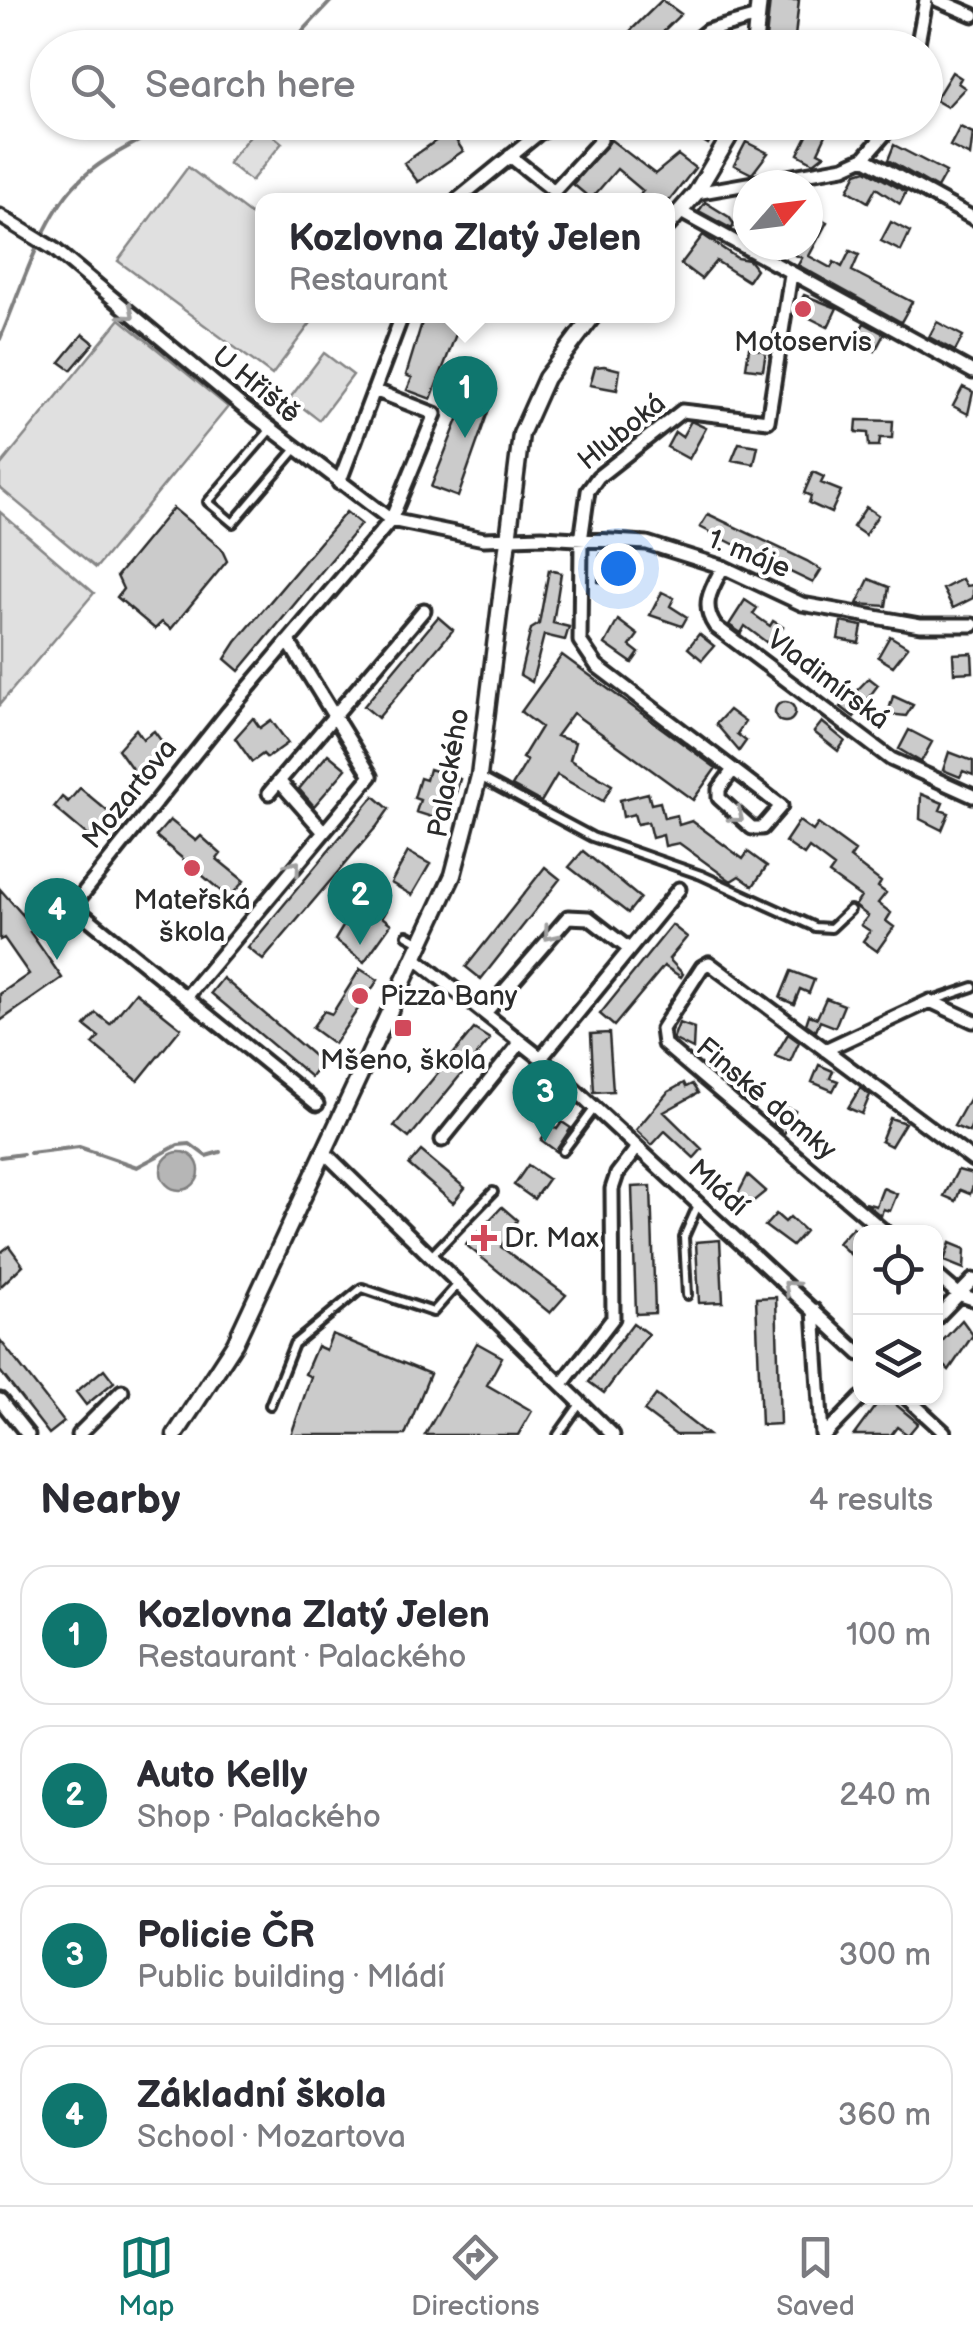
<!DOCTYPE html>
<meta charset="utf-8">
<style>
:root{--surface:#fff;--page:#f2f2f3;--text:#2b2b33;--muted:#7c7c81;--line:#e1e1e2;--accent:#0f766e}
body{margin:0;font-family:"Balsamiq Sans",sans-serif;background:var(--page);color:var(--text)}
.controls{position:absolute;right:30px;bottom:30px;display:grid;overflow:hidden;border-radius:20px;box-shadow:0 2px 8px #0004}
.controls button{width:90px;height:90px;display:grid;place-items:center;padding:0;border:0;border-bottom:2px solid var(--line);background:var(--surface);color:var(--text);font:50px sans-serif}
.compass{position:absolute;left:733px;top:170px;width:90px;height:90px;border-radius:50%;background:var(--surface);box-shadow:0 2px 8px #0004;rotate:62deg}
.you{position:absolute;left:618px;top:568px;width:35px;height:35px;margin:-25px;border:8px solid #fff;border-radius:50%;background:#1a73e8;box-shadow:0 0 0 15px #1a73e833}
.badge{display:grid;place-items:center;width:65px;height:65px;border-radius:50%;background:var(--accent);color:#fff;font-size:32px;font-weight:700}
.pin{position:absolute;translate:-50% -82px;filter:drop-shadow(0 2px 5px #0008)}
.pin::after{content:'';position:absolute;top:52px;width:35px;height:30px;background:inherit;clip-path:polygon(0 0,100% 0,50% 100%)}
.popup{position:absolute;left:255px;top:193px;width:420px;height:130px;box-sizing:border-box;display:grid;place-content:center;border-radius:20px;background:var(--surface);filter:drop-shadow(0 2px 8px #0005);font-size:32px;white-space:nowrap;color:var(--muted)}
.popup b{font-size:38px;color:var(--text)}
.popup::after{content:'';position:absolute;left:50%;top:100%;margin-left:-20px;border:20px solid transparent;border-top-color:var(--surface)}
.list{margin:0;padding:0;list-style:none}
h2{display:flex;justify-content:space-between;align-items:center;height:130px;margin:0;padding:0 40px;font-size:42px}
h2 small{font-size:32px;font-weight:400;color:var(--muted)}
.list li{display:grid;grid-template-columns:65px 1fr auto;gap:30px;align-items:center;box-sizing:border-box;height:140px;margin:0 20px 20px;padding:0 20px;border:2px solid var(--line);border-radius:30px}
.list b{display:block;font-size:38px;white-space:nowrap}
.list p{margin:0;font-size:32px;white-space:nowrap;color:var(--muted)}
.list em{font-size:32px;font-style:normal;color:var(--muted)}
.icon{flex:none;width:55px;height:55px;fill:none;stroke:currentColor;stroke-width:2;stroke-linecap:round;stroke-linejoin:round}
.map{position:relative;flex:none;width:973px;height:1435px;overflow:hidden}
.search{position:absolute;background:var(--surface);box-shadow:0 2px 8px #0004;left:30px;right:30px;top:30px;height:110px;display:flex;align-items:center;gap:25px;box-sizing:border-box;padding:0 35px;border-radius:55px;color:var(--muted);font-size:38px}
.sheet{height:770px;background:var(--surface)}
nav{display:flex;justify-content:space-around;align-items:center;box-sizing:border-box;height:140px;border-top:2px solid var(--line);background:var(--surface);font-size:28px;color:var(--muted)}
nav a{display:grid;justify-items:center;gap:5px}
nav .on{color:var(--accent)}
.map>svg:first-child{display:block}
.green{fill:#e0e0e0;stroke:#868686;stroke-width:2.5}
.water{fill:#b6b6b6;stroke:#7e7e7e;stroke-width:2.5}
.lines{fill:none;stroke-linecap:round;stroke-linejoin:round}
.stream{stroke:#7e7e7e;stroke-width:4}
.building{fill:#cbcbcb;stroke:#2b2b2b;stroke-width:2.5}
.service-casing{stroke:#2b2b2b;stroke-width:14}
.minor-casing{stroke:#2b2b2b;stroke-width:19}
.tertiary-casing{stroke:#2b2b2b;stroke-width:21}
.service{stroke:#fff;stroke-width:6}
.minor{stroke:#fff;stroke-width:11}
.tertiary{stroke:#fff;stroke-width:14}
.oneway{stroke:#a0a0a0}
.poi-dot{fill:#d1495b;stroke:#fff;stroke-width:4}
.labels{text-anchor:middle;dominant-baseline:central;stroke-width:8;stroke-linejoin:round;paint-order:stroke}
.poi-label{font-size:28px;fill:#2b2b2b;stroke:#fff}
.street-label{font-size:28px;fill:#2b2b2b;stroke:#fff}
</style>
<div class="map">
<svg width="973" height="1435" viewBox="0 0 973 1435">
<rect width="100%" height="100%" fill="#fff"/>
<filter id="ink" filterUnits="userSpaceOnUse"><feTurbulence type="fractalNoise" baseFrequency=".01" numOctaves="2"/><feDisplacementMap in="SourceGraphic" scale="20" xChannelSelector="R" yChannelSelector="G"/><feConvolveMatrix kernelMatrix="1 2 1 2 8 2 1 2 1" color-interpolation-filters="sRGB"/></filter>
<g filter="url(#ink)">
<!-- green -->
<path class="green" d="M 259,124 L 282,143 L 251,181 L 228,163 Z
M 188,167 L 262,223 L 262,316 L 316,316 L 272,375 L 118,261 Z
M 120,319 L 228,407 L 96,568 L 0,488 L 0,466 Z
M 324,353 L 353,375 L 319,420 L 290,398 Z
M 0,512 L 94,593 L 0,704 Z"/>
<!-- water -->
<path class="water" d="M161 1171a19 19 0 1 1 38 0a19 19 0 1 1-38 0Z"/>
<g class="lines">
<!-- stream -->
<path class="stream" d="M 287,48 L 332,0
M 0,339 C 20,293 41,221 75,185 C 101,157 141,141 174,122
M 30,1153 L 79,1147 L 137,1167 L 178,1145 L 190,1144 L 206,1156 L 220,1152
M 0,1157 L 23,1154"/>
</g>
<!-- building -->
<path class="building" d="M 662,0 L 681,14 L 646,48 L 636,48 L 625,36 Z
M 770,0 L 799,0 L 795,37 L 827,41 L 827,48 L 765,48 Z
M 952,72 L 961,78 L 958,83 L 965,88 L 947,107 L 935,100 Z
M 699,122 L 719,127 L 708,144 L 692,134 Z
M 814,122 L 832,122 L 818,152 L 824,155 L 814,163 L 798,154 Z
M 960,127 L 973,133 L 970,156 L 950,146 Z
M 450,131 L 463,151 L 418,182 L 404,163 Z
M 611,140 L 655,174 L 678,155 L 695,168 L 670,200 L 636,200 L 643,191 L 617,169 L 591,199 L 573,184 Z
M 746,142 L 768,153 L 752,174 L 734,165 Z
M 894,145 L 946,172 L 937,188 L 888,160 Z
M 866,170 L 906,192 L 900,204 L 876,188 L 868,202 L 848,190 L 857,173 Z
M 705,202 L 729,217 L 734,224 L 732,229 L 699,211 Z
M 808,212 L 827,222 L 809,256 L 831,268 L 834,262 L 842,267 L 850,251 L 859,255 L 852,271 L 912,302 L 901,322 L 798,265 L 802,258 L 774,245 L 808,245 Z
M 891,222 L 910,232 L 901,251 L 881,241 Z
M 703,235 L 737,258 L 749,260 L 756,269 L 748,281 L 716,261 L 701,279 L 681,264 Z
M 804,295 L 837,308 L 828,327 L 804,315 L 808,308 L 799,304 Z
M 424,316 L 463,316 L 431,399 L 407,390 L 412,378 L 406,375 Z
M 937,322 L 963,336 L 955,351 L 929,337 Z
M 864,323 L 884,334 L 875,351 L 855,340 Z
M 83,334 L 94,343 L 71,370 L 60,362 Z
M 749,348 L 766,351 L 763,370 L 746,368 Z
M 604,366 L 620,370 L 617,390 L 590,385 L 595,367 Z
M 963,387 L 973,392 L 968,414 L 953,406 Z
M 465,402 L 489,409 L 458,497 L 431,487 Z
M 857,420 L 893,421 L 892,438 L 880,438 L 879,446 L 869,446 L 868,433 L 856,432 Z
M 691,421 L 706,428 L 689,459 L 667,447 L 675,432 L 682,437 Z
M 739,443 L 758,446 L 754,464 L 732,460 Z
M 813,472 L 824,477 L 821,483 L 841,491 L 831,513 L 809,503 L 811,496 L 804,493 Z
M 866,507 L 878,515 L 865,535 L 853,527 Z
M 173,508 L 221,548 L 227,561 L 171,629 L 162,622 L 155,629 L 117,597 L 123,589 L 117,576 Z
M 346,512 L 361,524 L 239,671 L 225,659 L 236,642 Z
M 708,514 L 807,561 L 821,570 L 813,583 L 763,559 L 700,527 Z
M 600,554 L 627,562 L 626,574 L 610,573 L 609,583 L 598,582 Z
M 549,570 L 561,573 L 553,623 L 569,627 L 565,640 L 544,635 L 532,682 L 520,675 L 531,629 L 539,624 Z
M 869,579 L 889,587 L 886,606 L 857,604 Z
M 962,579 L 966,586 L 973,585 L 973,598 L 953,608 L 943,589 Z
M 662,592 L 674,598 L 670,606 L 687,617 L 682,626 L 650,615 Z
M 745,600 L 757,608 L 753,614 L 770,626 L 773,621 L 783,627 L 770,645 L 745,626 L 741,633 L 729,625 Z
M 438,617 L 453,630 L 378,718 L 364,706 Z
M 618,620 L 638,635 L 630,646 L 639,653 L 632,663 L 605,644 Z
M 841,622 L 862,626 L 859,643 L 838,639 Z
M 699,634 L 714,646 L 702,660 L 688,648 Z
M 890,636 L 908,647 L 893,666 L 878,657 Z
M 972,653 L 973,672 L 954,673 L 953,654 Z
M 562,655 L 716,768 L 693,800 L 573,713 L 556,736 L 575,742 L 570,760 L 612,785 L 603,801 L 557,775 L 541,802 L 512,786 L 527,761 L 522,758 L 541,727 L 521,712 Z
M 869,678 L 878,685 L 854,717 L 841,707 Z
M 893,696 L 913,705 L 906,716 L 888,714 Z
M775 712a10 10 0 1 1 20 0a10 10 0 1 1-20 0Z
M 729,710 L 745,722 L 737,734 L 746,741 L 739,751 L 716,724 Z
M 253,718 L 260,728 L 271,720 L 288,743 L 267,758 L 263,754 L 252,762 L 235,738 Z
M 822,722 L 845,741 L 838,751 L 814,732 Z
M 136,729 L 143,739 L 154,731 L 171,754 L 150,769 L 146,765 L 135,773 L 118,749 Z
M 909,730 L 932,742 L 921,762 L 899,749 Z
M 949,752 L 973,761 L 973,775 L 963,771 L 960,777 L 943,770 Z
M 328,754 L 346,769 L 314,806 L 299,789 Z
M 429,769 L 460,779 L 447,822 L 416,812 L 420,800 L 414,798 L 420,778 L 426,780 Z
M 80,788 L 112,815 L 92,839 L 54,807 L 62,797 L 68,802 Z
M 648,793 L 651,804 L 660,802 L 664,818 L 677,815 L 679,825 L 692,821 L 743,859 L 748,852 L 767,866 L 753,886 L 739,876 L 731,881 L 679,843 L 665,846 L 663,835 L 652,838 L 648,822 L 637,824 L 634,814 L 623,817 L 620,800 Z
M 921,794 L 943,803 L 940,810 L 949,813 L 942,830 L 920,819 Z
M 374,796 L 389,809 L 377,826 L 263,960 L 248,948 Z
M 170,820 L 196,841 L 201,836 L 221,854 L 217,859 L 244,881 L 229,898 L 156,836 Z
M 799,821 L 813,831 L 818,824 L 855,851 L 850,858 L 881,882 L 878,887 L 886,893 L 878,903 L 891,913 L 886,921 L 894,927 L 877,951 L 863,941 L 870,931 L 861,925 L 868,916 L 855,906 L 861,897 L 829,874 L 834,867 L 809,848 L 804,855 L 785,842 Z
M 583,851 L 640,898 L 628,913 L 569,867 Z
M 408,852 L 430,864 L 412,895 L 391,883 Z
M 545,867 L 560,879 L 481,979 L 466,967 Z
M 0,889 L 35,929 L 30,932 L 62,978 L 0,1021 L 0,994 L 29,974 L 4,938 L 0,940 Z
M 363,893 L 386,910 L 382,917 L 391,924 L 364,962 L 335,940 Z
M 672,925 L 687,937 L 669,959 L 683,974 L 681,977 L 664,966 L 614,1026 L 600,1014 Z
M 360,969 L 378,980 L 334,1044 L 312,1028 L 324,1011 L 332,1014 Z
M 791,971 L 814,980 L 809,993 L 800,989 L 794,1004 L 780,998 Z
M 223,978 L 322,1063 L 311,1077 L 211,993 Z
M 136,992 L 181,1028 L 138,1081 L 93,1044 L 99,1037 L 85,1026 L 96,1013 L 110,1024 Z
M 826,998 L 844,1005 L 835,1027 L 820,1021 L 816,1031 L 806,1024 L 809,1015 L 817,1018 Z
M 679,1023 L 694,1028 L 693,1049 L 673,1039 Z
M 474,1029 L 490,1039 L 409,1138 L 394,1126 Z
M 609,1033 L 613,1091 L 594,1092 L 591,1034 Z
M 788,1034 L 799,1042 L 790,1062 L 775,1056 Z
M 819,1065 L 833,1071 L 830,1078 L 838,1081 L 833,1091 L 812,1082 Z
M 684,1083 L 686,1087 L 692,1084 L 698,1093 L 664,1112 L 702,1149 L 694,1158 L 665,1131 L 652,1145 L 636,1130 L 668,1092 Z
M 860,1088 L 870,1095 L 862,1114 L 848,1108 Z
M 973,1092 L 973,1121 L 969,1132 L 954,1126 Z
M 781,1105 L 795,1111 L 784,1134 L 773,1124 Z
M 890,1118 L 905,1123 L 891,1146 L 881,1141 Z
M 562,1122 L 571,1128 L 556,1151 L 541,1140 L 551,1125 L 557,1129 Z
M 421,1151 L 465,1188 L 453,1203 L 409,1165 Z
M 528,1165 L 548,1179 L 534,1199 L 514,1185 Z
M 958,1170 L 973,1174 L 973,1186 L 970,1194 L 960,1190 L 956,1201 L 944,1196 Z
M 748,1175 L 766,1191 L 750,1204 L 738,1194 Z
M 651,1186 L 655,1313 L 636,1314 L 632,1187 Z
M 883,1188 L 897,1194 L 890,1211 L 883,1209 L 881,1216 L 865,1203 L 876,1206 Z
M 502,1207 L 517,1220 L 501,1247 L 566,1295 L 550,1313 L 466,1245 Z
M 776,1214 L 785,1222 L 790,1217 L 805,1231 L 792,1246 L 765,1226 Z
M 853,1227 L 860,1235 L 860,1247 L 852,1256 L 838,1243 Z
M 720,1240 L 723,1302 L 699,1303 L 696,1242 Z
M 950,1243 L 965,1249 L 964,1269 L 944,1261 Z
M 9,1246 L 23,1265 L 0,1287 L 0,1253 Z
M 776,1297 L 780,1424 L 761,1425 L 756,1298 Z
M 962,1320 L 973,1335 L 949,1370 L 936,1358 L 936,1348 Z
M 633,1323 L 648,1334 L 604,1393 L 589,1382 Z
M 332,1334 L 430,1374 L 405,1435 L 291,1435 L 311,1377 L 305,1374 L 317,1346 L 326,1350 Z
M 0,1340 L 64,1422 L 49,1434 L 0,1371 Z
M 477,1343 L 502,1357 L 487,1385 L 532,1411 L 518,1435 L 425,1435 Z
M 104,1369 L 114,1382 L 86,1405 L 76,1392 Z
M 656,1395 L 686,1418 L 708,1435 L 676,1435 L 644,1411 Z
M 888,1398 L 918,1423 L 908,1435 L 897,1427 L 891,1435 L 854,1435 L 879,1401 L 883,1404 Z"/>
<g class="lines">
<!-- service casing -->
<g class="service-casing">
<path id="service" d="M 271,429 L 208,502 L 233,523 L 296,449
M 480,777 L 592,837 L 701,875 L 815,927 L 831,928 L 850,910
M 407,935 L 422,943
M 932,1001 L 973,987
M 563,1151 L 594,1109
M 431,1256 L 493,1192
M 687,1295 L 684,1237 L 698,1205
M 270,1405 L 294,1344 L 362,1288 L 433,1312 L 458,1284
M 558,1435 L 580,1404"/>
</g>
<!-- minor casing -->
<g class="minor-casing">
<path id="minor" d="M 938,0 L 973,15
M 686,48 L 707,31 L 757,17
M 917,48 L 926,0
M 510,156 L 554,191 L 601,140 L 595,122
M 864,158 L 973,218
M 696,193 L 844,167 L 864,158 L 895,122
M 457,200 L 539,133 L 566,122
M 679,211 L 973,372
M 0,216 L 54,249 L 243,407 L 391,520 L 484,539 L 542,537 L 647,543 L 723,567 L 802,604 L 920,625 L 973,625
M 339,483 L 402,316
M 723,567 C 712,588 700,604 715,626 L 891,759 L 973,796
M 733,770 L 719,789 L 719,798 L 752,828 L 762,828 L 781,806 L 597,666 L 580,641 L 581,541 L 588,491 L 598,477 L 682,411 L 768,421 L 791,274
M 279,781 L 324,832
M 269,793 L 424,610
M 416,959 L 541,1058 L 860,1354
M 187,996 L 371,776 L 288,641
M 486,1012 L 568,917 L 589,918 L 629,949
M 825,1050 L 930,1001 L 973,1021
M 541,1058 L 679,889
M 317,1104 L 73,906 L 228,712 L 391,520 L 435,414 L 374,390
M 442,1140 L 521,1042
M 323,1151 L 613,1435
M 885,1232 L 664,1044 L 662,1029 L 702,967 L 709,963 L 973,1160
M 936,1275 L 958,1294 L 973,1299
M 814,1310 L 822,1435
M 936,1318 L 973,1280
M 562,1384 L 613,1318 L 612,1189 L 617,1174 L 637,1148
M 907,1398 L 944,1432
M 0,1400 L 28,1435
M 78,1435 L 122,1391
M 825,1435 L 861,1398"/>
</g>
<!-- tertiary casing -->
<g class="tertiary-casing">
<path id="tertiary" d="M 754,48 L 759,0
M 668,225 L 696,193 L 738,122
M 175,1435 L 235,1343 L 453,875 L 479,776 L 521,434 L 546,378 L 593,316"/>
</g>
<!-- service -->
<use href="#service" class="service"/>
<!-- minor -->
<use href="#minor" class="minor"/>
<!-- tertiary -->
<use href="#tertiary" class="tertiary"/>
</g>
<!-- one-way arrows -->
<defs><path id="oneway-chevron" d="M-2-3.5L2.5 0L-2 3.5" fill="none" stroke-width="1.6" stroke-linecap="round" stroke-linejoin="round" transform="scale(2.5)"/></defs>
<g class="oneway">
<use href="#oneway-chevron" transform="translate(128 313) rotate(40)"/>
<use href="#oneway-chevron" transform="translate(737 816) rotate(39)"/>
<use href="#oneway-chevron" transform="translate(294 867) rotate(-50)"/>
<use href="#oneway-chevron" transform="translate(550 934) rotate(130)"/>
<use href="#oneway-chevron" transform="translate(790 1287) rotate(-138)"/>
</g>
</g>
<!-- markers -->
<g class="poi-dot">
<circle cx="803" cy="309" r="10"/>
<circle cx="192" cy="868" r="10"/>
<circle cx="360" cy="996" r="10"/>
<rect x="393" y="1018" width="20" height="20" rx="5"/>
<path d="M479 1223h10v10h10v10h-10v10h-10v-10h-10v-10h10z"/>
</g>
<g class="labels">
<!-- poi labels -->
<g class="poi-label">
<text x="803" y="342">Motoservis</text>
<text x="192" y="900">Mateřská<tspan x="192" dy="32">škola</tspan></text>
<text x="380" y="996" text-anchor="start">Pizza Bany</text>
<text x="403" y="1060">Mšeno, škola</text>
<text x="504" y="1238" text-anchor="start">Dr. Max</text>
</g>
<!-- street labels -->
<g class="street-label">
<text transform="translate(256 385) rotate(39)">U Hřiště</text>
<text transform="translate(622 432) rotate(-39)">Hluboká</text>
<text transform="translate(749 554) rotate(22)">1. máje</text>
<text transform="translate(828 680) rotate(37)">Vladimírská</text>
<text transform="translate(449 773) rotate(-80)">Palackého</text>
<text transform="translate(130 794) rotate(-51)">Mozartova</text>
<text transform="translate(766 1099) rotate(40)">Finské domky</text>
<text transform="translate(718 1188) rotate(42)">Mládí</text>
</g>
</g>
</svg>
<div class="controls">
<button><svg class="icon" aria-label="locate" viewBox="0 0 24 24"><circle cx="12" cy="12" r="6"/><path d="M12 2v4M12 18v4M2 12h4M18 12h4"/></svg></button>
<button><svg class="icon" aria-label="layers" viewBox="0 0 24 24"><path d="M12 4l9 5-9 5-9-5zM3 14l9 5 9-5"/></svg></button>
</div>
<svg class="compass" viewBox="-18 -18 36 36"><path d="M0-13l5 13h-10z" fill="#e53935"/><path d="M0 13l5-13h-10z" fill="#7c7c81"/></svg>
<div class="you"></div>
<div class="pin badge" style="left:465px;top:438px">1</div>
<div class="popup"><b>Kozlovna Zlatý Jelen</b>Restaurant</div>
<div class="pin badge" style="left:360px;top:945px">2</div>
<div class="pin badge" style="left:545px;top:1142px">3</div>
<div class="pin badge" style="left:57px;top:960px">4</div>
<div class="search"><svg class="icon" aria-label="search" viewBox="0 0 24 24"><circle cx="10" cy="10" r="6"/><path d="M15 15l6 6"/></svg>Search here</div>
</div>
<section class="sheet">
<h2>Nearby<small>4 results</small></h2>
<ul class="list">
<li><span class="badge">1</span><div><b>Kozlovna Zlatý Jelen</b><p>Restaurant · Palackého</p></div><em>100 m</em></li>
<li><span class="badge">2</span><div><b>Auto Kelly</b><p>Shop · Palackého</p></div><em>240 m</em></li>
<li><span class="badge">3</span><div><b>Policie ČR</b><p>Public building · Mládí</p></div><em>300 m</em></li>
<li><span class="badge">4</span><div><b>Základní škola</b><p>School · Mozartova</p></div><em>360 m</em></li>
</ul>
</section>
<nav>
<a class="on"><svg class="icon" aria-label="map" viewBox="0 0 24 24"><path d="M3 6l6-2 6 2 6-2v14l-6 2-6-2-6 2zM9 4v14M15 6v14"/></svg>Map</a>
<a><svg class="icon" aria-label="directions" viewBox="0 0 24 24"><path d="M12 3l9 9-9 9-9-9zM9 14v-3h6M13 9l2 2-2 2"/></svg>Directions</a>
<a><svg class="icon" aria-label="saved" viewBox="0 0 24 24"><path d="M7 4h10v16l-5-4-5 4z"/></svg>Saved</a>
</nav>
